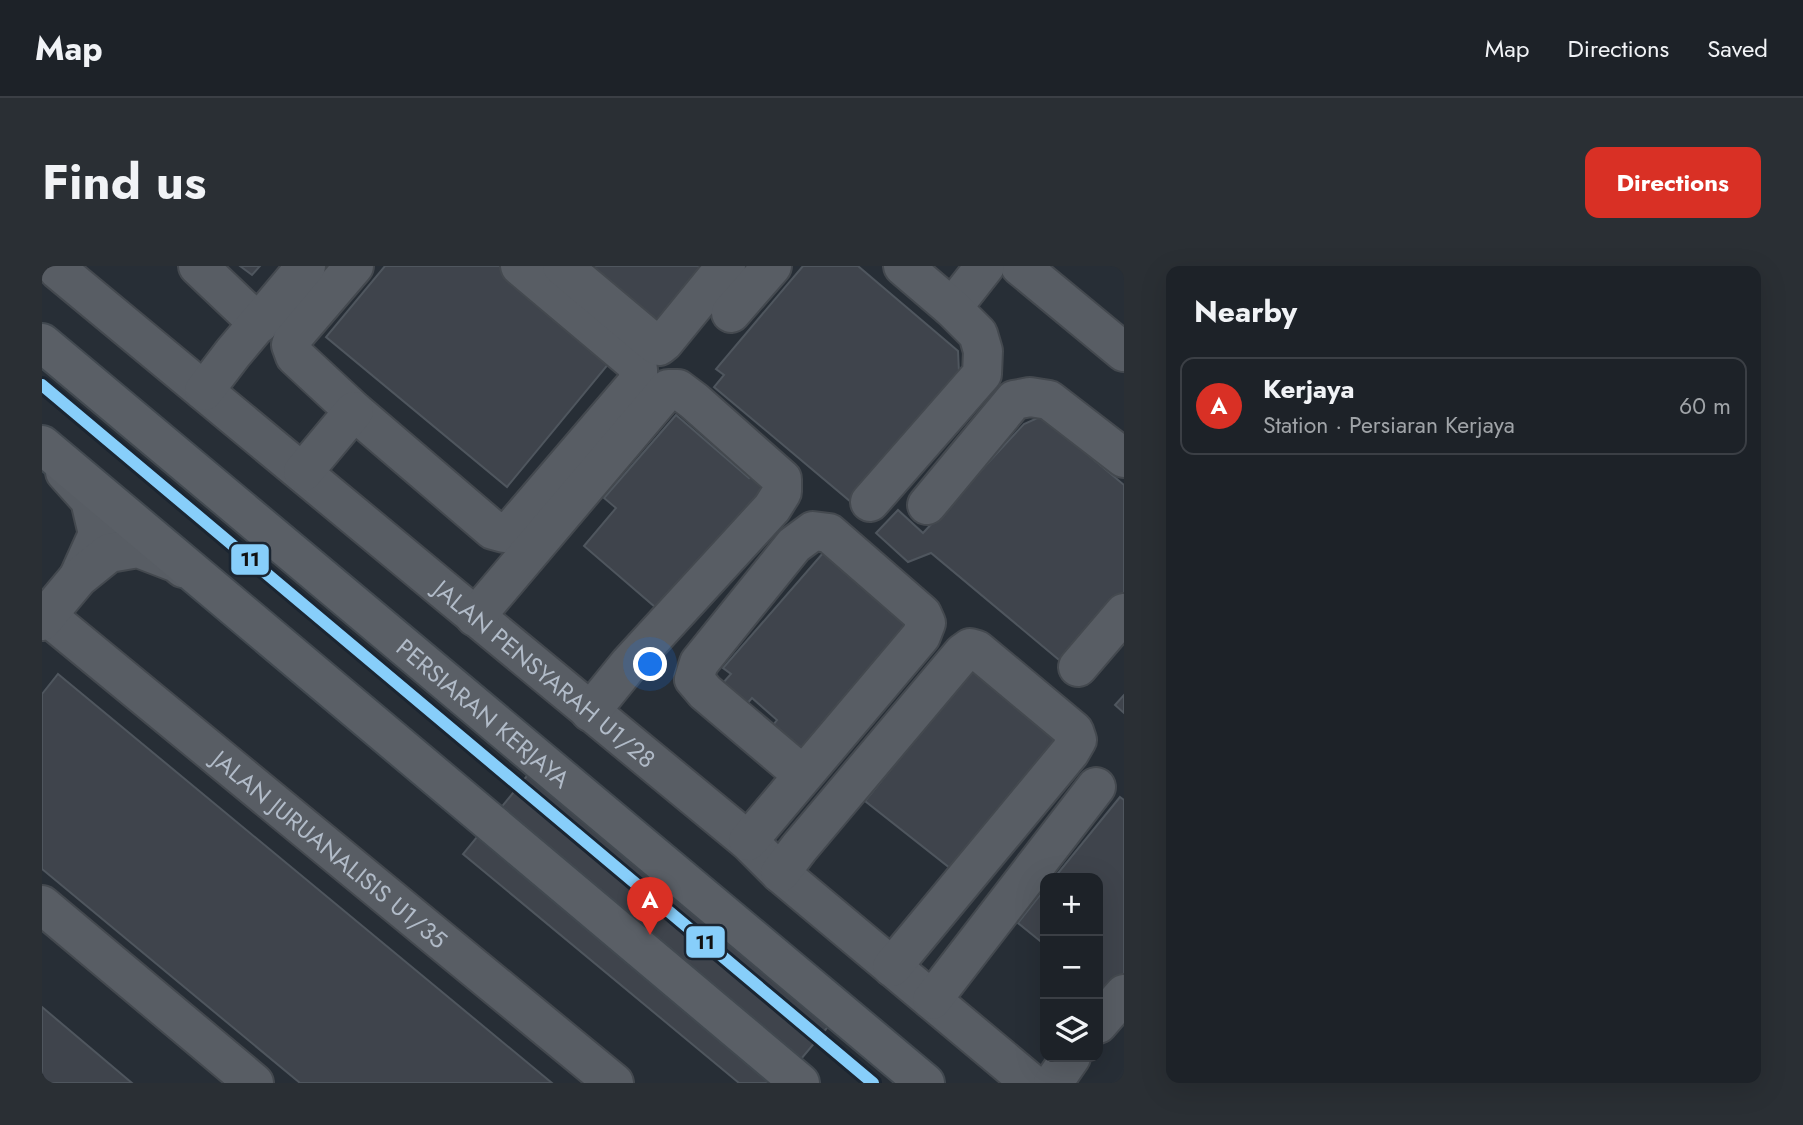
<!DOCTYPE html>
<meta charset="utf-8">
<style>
:root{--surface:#1d2228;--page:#2a2f34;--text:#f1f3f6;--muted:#a0a4a8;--line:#3b3f45;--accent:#d93025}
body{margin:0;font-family:Jost,sans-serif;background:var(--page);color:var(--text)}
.controls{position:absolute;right:21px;bottom:21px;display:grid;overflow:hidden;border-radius:14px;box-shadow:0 7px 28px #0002}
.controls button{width:63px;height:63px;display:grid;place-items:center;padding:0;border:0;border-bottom:2px solid var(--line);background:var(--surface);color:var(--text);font:35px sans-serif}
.you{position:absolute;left:609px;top:399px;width:24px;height:24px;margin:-18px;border:5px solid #fff;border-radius:50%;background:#1a73e8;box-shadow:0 0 0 10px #1a73e833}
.badge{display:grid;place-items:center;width:46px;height:46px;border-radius:50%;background:var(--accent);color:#fff;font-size:23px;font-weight:700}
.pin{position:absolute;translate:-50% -58px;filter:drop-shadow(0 2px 4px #0008)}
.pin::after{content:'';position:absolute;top:37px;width:24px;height:21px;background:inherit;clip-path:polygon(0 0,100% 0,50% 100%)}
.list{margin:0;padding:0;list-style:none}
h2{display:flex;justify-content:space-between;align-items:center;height:91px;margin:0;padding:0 28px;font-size:30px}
h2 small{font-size:23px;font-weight:400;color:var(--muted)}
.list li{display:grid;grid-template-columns:46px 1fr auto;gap:21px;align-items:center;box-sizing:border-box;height:98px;margin:0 14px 14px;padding:0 14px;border:2px solid var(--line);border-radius:14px}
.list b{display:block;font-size:26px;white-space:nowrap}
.list p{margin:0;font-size:23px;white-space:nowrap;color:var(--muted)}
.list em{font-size:23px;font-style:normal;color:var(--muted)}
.icon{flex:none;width:38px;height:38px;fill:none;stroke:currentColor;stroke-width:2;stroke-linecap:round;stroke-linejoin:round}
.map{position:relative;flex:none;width:1082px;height:817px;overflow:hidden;border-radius:14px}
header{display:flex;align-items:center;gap:42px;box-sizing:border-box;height:98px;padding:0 35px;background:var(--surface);border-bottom:2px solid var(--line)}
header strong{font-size:33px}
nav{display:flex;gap:38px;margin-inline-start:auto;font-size:24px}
.intro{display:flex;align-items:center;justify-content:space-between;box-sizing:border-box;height:168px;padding:0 42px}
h1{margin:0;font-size:49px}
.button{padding:18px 32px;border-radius:14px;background:var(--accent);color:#fff;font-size:24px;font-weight:700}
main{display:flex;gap:42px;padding:0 42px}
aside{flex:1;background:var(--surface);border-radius:14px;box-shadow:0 7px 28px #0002}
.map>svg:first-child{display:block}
.building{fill:#3f444c;stroke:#4f565e;stroke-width:2}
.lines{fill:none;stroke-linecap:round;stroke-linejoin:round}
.minor-casing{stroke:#44494f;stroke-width:42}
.major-casing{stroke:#424950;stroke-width:42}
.minor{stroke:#585d64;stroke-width:38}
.major{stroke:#5a5f66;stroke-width:38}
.rail-1-casing{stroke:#1b2531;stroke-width:18}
.rail-1{stroke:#87cefa;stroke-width:12}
.labels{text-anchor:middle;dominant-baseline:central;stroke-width:5;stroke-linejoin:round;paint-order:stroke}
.street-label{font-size:24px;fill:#b1bbc8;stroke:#1b2531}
.line-badge{stroke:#1b2531;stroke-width:2.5}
.pale-badge-label{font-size:19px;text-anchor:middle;font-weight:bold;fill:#111}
</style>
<header>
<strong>Map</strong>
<nav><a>Map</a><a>Directions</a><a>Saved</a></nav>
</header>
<div class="intro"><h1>Find us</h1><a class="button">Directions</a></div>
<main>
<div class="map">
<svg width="1082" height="817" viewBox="0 0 1082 817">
<rect width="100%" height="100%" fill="#272e36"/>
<!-- building -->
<path class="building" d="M 198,0 L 218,0 L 210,9 Z
M 343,0 L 465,0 L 573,90 L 465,221 L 284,71 Z
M 525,0 L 678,0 L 616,75 Z
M 761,0 L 816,0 L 916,85 L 917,107 L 809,236 L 672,121 L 682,109 L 674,103 Z
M 634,149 L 707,212 L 720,197 L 725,224 L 620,347 L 542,280 L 574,242 L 562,232 Z
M 1000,150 L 1082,219 L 1082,327 L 1022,398 L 889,287 L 866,296 L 834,267 L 856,244 L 881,267 L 982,158 Z
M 788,279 L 880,359 L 756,489 L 727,464 L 735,454 L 710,432 L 704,439 L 680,418 L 689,408 L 681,402 Z
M 930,403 L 1021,478 L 913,606 L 823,535 Z
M 16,408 L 510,817 L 258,817 L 0,603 L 0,428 Z
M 1082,429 L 1082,447 L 1073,439 Z
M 494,499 L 795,750 L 739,817 L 697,817 L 421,588 Z
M 1078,531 L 1082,534 L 1082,709 L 1065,730 L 1056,722 L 1056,612 L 1012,612 Z
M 1003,623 L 1003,679 L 976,657 Z
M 0,741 L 90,817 L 0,817 Z"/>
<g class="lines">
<!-- minor casing -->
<g class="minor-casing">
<g id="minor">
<path id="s1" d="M 14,0 L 16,4 C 246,194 475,386 706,575 L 738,607 L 989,817"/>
<path d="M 156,0 L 217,58"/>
<path d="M 312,0 L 252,70 L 249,79 L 253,90 L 312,145 L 451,264 L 462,267 L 471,262 L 596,116 L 596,103 L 592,96 L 478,0"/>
<path d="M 520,0 L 613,78 L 617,80 L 622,76 L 684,0"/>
<path d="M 978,0 L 1082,86"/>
<path d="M 910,42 L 943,0"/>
<path d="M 689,47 L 730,0"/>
<path d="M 162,125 L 191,87 L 264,0"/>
<path d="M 23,206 L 48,234 L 56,268 L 37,310"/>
<path d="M 261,206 L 312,145"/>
<path d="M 828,236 L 940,108 L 941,85 L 936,68 L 910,42 L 861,0"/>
<path d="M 885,239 L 972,134 L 988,131 L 1007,134 L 1082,192"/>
<path id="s2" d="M 0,346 L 572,817"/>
<path d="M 433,351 L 626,123 L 636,123 L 652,135 L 740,213 L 740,226 L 730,242 L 587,398 L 548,446"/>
<path d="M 0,355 L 36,312 L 67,287 L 96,282 L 135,297 L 141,302"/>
<path d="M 1036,401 L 1082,347"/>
<path d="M 706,575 L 879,370 L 884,357 L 880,348 L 787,267 L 771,265 L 752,279 L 657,397 L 652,413 L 663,426 L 761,509"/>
<path d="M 738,607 L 757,582 L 921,387 L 928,382 L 935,384 L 1032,465 L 1035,474 L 1028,486 L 850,701"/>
<path d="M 0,639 L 212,817"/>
<path d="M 890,734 L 1054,521"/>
<path d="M 1056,758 L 1082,728"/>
<path d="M 1011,817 L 1029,791"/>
</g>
</g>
<!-- major casing -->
<g class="major-casing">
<g id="major">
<path id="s3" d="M 0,77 L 883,817"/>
<path d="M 0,179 L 758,817"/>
</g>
</g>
<!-- minor -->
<use href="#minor" class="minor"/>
<!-- major -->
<use href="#major" class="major"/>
<!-- rail-1 casing -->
<g class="rail-1-casing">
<path id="rail-1" d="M 0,119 L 831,817"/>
</g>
<!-- rail-1 -->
<use href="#rail-1" class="rail-1"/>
</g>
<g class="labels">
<!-- street labels -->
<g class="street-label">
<text stroke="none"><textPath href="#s1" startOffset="637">JALAN PENSYARAH U1/28</textPath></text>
<text stroke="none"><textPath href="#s3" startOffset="576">PERSIARAN KERJAYA</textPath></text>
<text stroke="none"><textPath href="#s2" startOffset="373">JALAN JURUANALISIS U1/35</textPath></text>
</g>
</g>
<g class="line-badge">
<rect x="188" y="277" width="40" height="33" rx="7" fill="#87cefa"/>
<rect x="643" y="659" width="41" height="34" rx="7" fill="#87cefa"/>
</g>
<g class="pale-badge-label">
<text x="208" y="300">11</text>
<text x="663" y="683">11</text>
</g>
</svg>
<div class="controls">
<button>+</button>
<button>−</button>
<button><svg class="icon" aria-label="layers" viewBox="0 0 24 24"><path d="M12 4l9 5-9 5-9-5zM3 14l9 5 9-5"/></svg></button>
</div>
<div class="you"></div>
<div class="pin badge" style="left:608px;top:669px">A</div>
</div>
<aside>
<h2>Nearby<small></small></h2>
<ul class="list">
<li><span class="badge">A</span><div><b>Kerjaya</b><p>Station · Persiaran Kerjaya</p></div><em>60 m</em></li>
</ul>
</aside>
</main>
